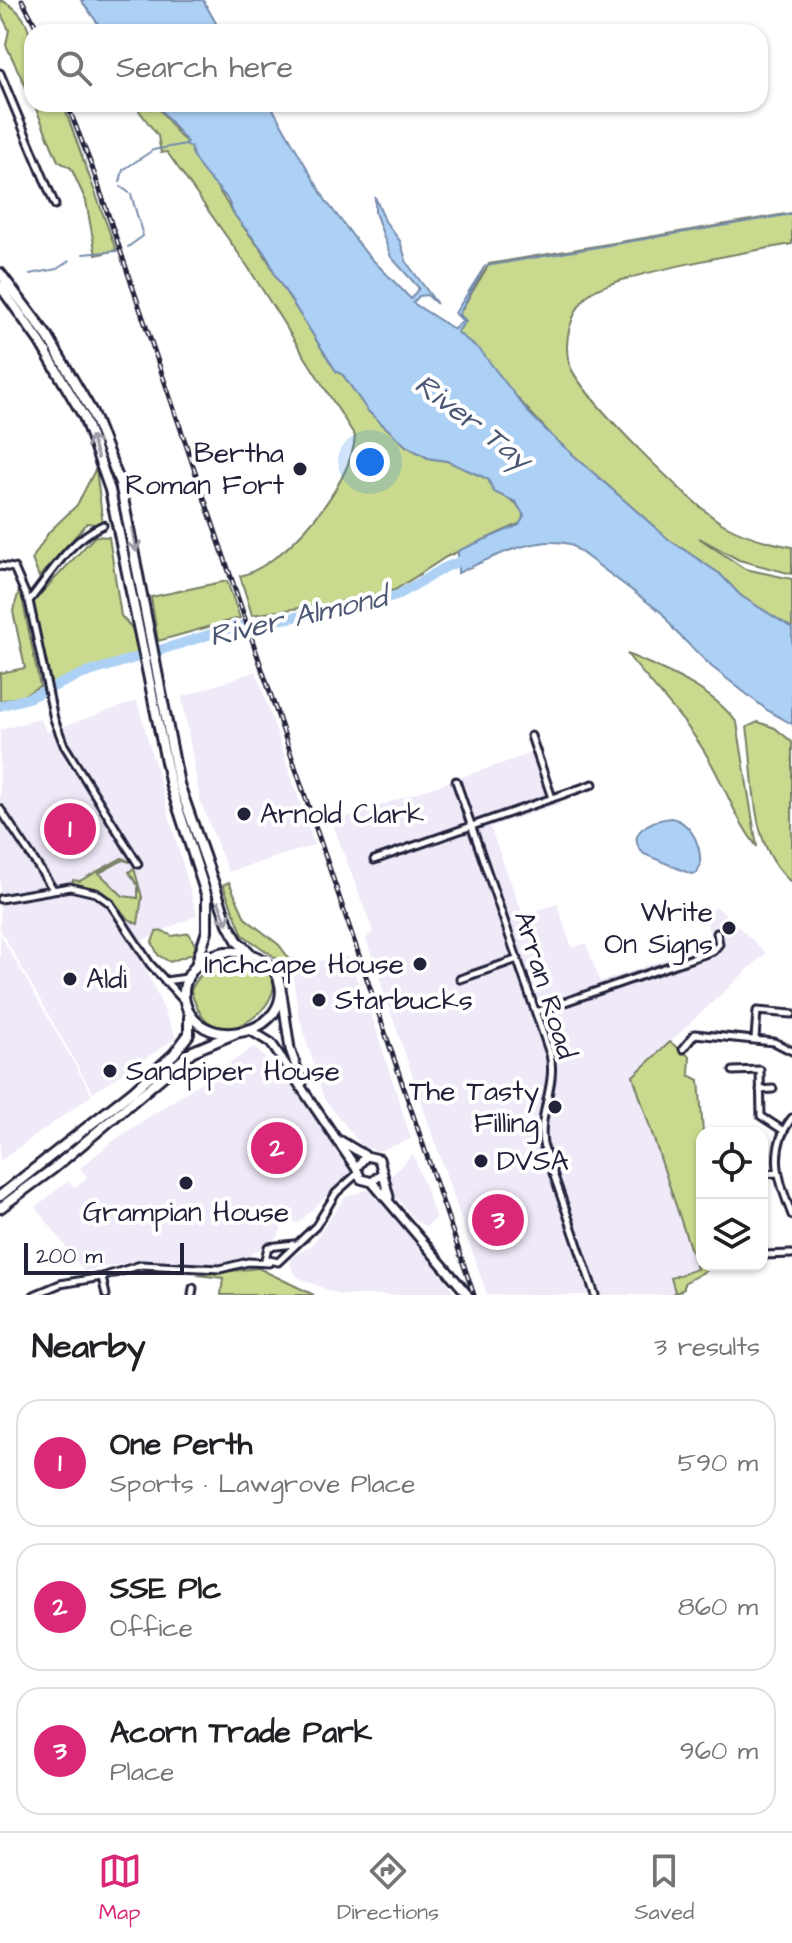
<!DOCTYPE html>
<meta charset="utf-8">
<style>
:root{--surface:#fff;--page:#f6f6f6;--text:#202124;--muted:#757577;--line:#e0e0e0;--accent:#db2777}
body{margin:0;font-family:"Architects Daughter",sans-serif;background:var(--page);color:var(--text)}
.controls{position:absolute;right:24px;bottom:24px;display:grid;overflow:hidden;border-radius:16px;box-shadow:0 2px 6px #0004}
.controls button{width:72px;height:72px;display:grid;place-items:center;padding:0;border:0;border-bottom:2px solid var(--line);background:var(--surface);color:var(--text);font:40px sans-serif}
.scale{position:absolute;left:24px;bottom:20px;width:160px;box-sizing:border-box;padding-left:8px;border:4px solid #22223b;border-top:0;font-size:22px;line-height:28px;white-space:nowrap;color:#22223b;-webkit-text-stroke:6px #fff;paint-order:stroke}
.you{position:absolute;left:370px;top:462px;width:28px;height:28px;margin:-20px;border:6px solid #fff;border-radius:50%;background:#1a73e8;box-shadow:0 0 0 12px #1a73e833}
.badge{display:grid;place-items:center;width:52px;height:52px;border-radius:50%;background:var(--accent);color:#fff;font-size:26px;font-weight:700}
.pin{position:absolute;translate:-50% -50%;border:4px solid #fff;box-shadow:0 2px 8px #0006}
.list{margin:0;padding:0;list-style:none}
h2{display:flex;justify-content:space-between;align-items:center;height:104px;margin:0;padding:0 32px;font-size:34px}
h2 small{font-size:26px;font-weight:400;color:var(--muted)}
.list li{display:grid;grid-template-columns:52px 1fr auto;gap:24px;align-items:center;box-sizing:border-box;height:128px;margin:0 16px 16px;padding:0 16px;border:2px solid var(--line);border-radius:24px}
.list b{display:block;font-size:30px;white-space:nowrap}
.list p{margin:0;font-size:26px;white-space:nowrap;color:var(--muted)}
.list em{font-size:26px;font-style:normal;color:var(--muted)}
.icon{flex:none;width:44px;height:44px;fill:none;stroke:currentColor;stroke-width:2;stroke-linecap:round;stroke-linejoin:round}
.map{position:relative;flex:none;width:792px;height:1295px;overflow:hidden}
.search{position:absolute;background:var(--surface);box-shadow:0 2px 6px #0004;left:24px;right:24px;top:24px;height:88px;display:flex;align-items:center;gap:20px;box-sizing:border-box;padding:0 28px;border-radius:24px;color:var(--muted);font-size:30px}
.sheet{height:536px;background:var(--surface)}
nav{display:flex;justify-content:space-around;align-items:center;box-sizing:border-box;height:112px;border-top:2px solid var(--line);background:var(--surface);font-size:22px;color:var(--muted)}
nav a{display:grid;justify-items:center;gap:4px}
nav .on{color:var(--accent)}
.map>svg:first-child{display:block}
.built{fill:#efe9f8}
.green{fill:#c9da8f;stroke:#767e65;stroke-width:2}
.water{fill:#add1f5;stroke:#758bab;stroke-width:2}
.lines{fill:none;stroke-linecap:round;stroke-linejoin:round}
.stream{stroke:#758bab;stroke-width:2}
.river{stroke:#add1f5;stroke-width:10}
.minor-casing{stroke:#22223b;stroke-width:11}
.major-casing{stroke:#22223b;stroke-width:13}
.highway-casing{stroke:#22223b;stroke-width:14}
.minor{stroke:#fff;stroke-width:5}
.major{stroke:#fff;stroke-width:7}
.highway{stroke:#fff;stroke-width:8}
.rail-casing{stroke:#22223b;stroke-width:5}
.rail{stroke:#fff;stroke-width:2;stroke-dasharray:6;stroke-linecap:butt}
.oneway{stroke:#9c9ca7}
.poi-dot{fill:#22223b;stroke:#fff;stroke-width:3}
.labels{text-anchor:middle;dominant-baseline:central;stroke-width:8;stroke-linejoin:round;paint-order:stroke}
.poi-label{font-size:28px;fill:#22223b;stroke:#fff;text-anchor:start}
.street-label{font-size:28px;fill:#22223b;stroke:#fff}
.water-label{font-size:30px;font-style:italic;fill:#4c5773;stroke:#fff}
</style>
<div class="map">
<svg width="792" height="1295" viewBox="0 0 792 1295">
<rect width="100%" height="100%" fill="#fff"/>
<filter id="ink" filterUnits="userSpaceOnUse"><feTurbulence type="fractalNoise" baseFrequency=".0125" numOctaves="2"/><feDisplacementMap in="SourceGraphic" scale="16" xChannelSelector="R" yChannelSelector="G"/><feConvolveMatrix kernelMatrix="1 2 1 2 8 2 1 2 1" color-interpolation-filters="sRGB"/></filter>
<g filter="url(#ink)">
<!-- built -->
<path class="built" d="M 256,671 L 314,845 L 228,872 L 200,800 L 182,697 Z
M 137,701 L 197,915 L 135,944 L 176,1038 L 93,1093 L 0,929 L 0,730 L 40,719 L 47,732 Z
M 541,750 L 561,803 L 490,827 L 523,915 L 557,904 L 572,948 L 586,943 L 600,982 L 712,943 L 704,912 L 717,907 L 766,953 L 633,1076 L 697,1269 L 671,1278 L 675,1292 L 671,1295 L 487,1295 L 366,939 L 373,931 L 332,822 Z
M 0,934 L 92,1095 L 0,1161 Z
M 348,957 L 373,1020 L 411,1139 L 379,1151 L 363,1147 L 324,1099 L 299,1016 L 291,965 Z
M 254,1047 L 285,1077 L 352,1172 L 298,1223 L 284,1220 L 278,1237 L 239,1262 L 211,1266 L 142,1260 L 84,1271 L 36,1207 L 68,1181 L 75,1188 L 87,1177 L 80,1168 L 113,1141 Z
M 413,1154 L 436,1218 L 426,1227 L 416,1221 L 396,1197 L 390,1177 Z
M 370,1189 L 442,1273 L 455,1295 L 340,1295 L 297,1277 L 290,1265 L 292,1257 L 312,1245 L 345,1197 Z"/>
<!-- green -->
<path class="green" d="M 0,0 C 41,16 32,62 32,100 L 6,45 L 9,30 L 0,12 Z
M 34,104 L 63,104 L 116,250 L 96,255 L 86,201 L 71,168 L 58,161 Z
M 134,104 L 156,104 C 163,114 170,123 178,134 C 181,139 188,141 191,146 C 207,168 219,192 234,214 C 248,235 266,251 275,275 L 336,371 L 343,375 L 368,411 L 406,446 L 428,458 L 447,461 L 488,479 C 495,497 514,497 524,513 L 521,523 L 446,557 L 395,590 L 347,601 L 252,615 L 240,576 C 287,564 352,484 355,436 L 248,267 L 167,152 L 161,153 L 158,136 Z
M 792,213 L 792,244 C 757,250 607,276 588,295 C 571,312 563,340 569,363 C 577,393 694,507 723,524 C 742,535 771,543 792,547 L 792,574 L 739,560 L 699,538 L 745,569 L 792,579 L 792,628 L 741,596 L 720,574 L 668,539 L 553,437 L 457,332 L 466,321 L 459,314 L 489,264 Z
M 96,468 L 103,525 L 87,523 L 39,577 L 32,559 L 49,532 L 77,505 Z
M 95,536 L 109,537 L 121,616 L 132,628 L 140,652 L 51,684 L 33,602 Z
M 227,581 L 240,618 L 158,641 L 151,597 Z
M 20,588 L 40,686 L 22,696 L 0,701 L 0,673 L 25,668 L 13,611 Z
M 627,654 C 664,670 713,689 737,723 L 757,847 C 734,816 728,793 710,761 C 688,721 655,690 627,654 Z
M 758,722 L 775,728 L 792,742 L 792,883 C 747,844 756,781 747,727 Z
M 122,858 L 130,862 L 123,860 L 99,873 L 123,896 L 138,898 L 138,886 L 129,872 L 134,868 L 142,897 L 138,924 C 119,919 116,888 72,884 L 73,880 L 80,881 Z
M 229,882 L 245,918 L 279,945 L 291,961 L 286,965 L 243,935 L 223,885 Z
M 163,931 L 172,936 L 189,933 L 196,947 L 192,954 L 170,962 L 158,955 L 152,942 L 156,932 Z
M 240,962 C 330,966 214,1087 191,990 C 201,968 217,962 240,962 Z
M 670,1042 L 690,1057 L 689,1075 L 699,1080 L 703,1133 L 702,1172 L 696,1183 L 702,1193 L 702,1265 L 716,1265 L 684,1283 L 684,1289 L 672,1295 L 675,1292 L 671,1278 L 697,1269 L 633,1076 Z
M 258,1268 L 314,1295 L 221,1295 L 223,1278 L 197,1275 Z"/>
<!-- water -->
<path class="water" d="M 81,0 L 203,0 L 221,32 L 104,32 Z
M 156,104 L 270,104 L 326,201 L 366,253 L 411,299 L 419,288 L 391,257 L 375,212 L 375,197 L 385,221 L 400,241 L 407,263 L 437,304 L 427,295 L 419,296 L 413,303 L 454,329 L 463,321 L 455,313 L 485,266 L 459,314 L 466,321 L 457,332 L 480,350 L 529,413 L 553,437 L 668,539 L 720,574 L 741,596 L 792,628 L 792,724 L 767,710 L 712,667 L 675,631 L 662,613 L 570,544 C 534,535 491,558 458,573 L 458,551 L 519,525 L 524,516 L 516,502 L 494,492 L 488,479 L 447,461 L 428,458 L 406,446 L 368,411 L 343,375 L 336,371 L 275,275 C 268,251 248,234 234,214 C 230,208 230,202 226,197 C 215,184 192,164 191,147 L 185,145 L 187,142 Z
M 671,818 C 692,821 707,854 697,873 L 691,874 L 644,854 C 623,833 651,820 671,818 Z"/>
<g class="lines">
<!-- stream -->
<path class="stream" d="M 120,182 L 123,170 L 153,150 L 186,144
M 121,187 L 131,194 L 143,236 L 128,247
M 83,254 L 117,251
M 486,266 L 792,214
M 30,274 L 57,269 L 69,261"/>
<!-- river -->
<path class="river" d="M 0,706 L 28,698 L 80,675 L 234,627 L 344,609 L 398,595 L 444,568 L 468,558"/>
<!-- minor casing -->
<g class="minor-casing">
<path id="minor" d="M 0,73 L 55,205
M 103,525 C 69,540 51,574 29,601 L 54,719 L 64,745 L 138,864
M 0,566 L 14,568 L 28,600
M 531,736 L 552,798
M 456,781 L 550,1054 C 557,1085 538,1113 543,1144 L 595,1295
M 0,809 L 53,889
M 374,860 L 593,784
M 0,899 L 70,887 L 96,893 L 110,903 L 150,964 L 183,1000
M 460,979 L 518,959
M 165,981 L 187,978
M 536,1012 L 713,951 L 719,944 L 717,933
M 755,1039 L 757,1011 L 792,1014
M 683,1049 L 695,1034 L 774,1042 L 792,1051
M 733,1071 L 760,1070 L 761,1116 L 784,1131
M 760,1090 L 773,1089
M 792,1118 C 767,1150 779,1181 792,1215
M 762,1174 L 778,1173
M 294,1244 L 268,1247 L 265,1259 L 278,1262 L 316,1226 L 336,1193 L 357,1174
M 762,1255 L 792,1254
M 102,1277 L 106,1295
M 34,1295 L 60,1284 L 102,1277 L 141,1265 L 220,1269 L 248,1262 L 269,1263
M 192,1295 L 193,1288"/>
</g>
<!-- major casing -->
<g class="major-casing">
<path id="major" d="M 282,994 L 290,1049 L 302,1083
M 250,1030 L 271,1043 L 356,1168
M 341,1141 L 366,1156 L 379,1159 L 389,1197
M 366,1156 L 356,1168 L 361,1179 L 372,1182 L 382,1173
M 372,1182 L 468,1295"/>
</g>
<!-- highway casing -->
<g class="highway-casing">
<path id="highway" d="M 0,273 L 48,337 L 92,412 L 120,483 L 179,784 L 228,924 L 238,942 L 249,952
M 0,286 L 40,342 L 84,417 L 110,490 L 171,786 L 207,897 L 207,931 L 196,965
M 225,952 C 290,947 300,1017 245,1031 C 179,1047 158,966 225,952 Z
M 0,1196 L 133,1091 L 174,1054 L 189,1034 L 189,1017
M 0,1208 L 54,1168 L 193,1051 L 236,1033"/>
</g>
<!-- minor -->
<use href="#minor" class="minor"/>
<!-- major -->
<use href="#major" class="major"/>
<!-- highway -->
<use href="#highway" class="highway"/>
<!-- rail casing -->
<g class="rail-casing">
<path id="rail" d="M 22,0 L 39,32
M 67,104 L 92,167 L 474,1295"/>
</g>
<!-- rail -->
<use href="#rail" class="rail"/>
</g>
<!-- one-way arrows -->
<defs><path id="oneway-shaft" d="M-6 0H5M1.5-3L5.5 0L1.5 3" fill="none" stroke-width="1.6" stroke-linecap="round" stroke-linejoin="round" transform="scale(2)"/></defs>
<g class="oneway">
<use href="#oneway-shaft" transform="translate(94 447) rotate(-109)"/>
<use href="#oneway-shaft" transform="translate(134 540) rotate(79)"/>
<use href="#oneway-shaft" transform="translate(223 913) rotate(68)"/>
</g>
</g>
<!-- markers -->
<g class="poi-dot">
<circle cx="300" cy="469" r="8"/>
<circle cx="244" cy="814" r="8"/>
<circle cx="729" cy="928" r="8"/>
<circle cx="420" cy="964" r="8"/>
<circle cx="70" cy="979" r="8"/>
<circle cx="319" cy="1000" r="8"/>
<circle cx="110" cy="1071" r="8"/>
<circle cx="555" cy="1107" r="8"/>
<circle cx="481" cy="1161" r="8"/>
<circle cx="186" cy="1183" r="8"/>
</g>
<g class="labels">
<!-- poi labels -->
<g class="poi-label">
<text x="284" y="453" text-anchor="end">Bertha<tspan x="284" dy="32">Roman Fort</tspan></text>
<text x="260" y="814">Arnold Clark</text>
<text x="713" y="912" text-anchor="end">Write<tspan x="713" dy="32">On Signs</tspan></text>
<text x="404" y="964" text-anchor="end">Inchcape House</text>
<text x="86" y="979">Aldi</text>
<text x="335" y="1000">Starbucks</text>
<text x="126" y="1071">Sandpiper House</text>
<text x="539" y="1091" text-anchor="end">The Tasty<tspan x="539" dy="32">Filling</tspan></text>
<text x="497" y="1161">DVSA</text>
<text x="186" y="1212" text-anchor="middle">Grampian House</text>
</g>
<!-- street labels -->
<g class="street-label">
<text transform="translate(545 985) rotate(73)">Arran Road</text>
</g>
<!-- water labels -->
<g class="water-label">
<text transform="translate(473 422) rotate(37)">River Tay</text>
<text transform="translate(298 617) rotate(-13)">River Almond</text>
</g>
</g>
</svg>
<div class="controls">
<button><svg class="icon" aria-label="locate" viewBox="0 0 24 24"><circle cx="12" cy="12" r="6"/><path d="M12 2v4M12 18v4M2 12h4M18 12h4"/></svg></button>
<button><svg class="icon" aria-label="layers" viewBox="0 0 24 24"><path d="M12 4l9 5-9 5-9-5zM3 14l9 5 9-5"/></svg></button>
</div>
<div class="scale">200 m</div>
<div class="you"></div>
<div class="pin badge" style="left:70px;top:829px">1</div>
<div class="pin badge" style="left:277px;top:1148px">2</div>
<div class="pin badge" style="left:498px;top:1220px">3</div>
<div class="search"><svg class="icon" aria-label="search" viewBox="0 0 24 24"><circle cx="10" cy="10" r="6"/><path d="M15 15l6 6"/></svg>Search here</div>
</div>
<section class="sheet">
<h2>Nearby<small>3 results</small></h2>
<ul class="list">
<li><span class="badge">1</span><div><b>One Perth</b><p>Sports · Lawgrove Place</p></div><em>590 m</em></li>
<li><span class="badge">2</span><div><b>SSE Plc</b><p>Office</p></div><em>860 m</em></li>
<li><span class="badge">3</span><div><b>Acorn Trade Park</b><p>Place</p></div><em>960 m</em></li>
</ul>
</section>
<nav>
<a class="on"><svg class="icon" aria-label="map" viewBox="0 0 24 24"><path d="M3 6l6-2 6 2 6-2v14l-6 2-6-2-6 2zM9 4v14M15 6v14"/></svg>Map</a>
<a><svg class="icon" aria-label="directions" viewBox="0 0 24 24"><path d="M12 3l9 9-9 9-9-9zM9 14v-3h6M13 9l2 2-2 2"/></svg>Directions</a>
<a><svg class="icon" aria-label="saved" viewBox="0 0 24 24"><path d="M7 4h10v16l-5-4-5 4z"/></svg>Saved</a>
</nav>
